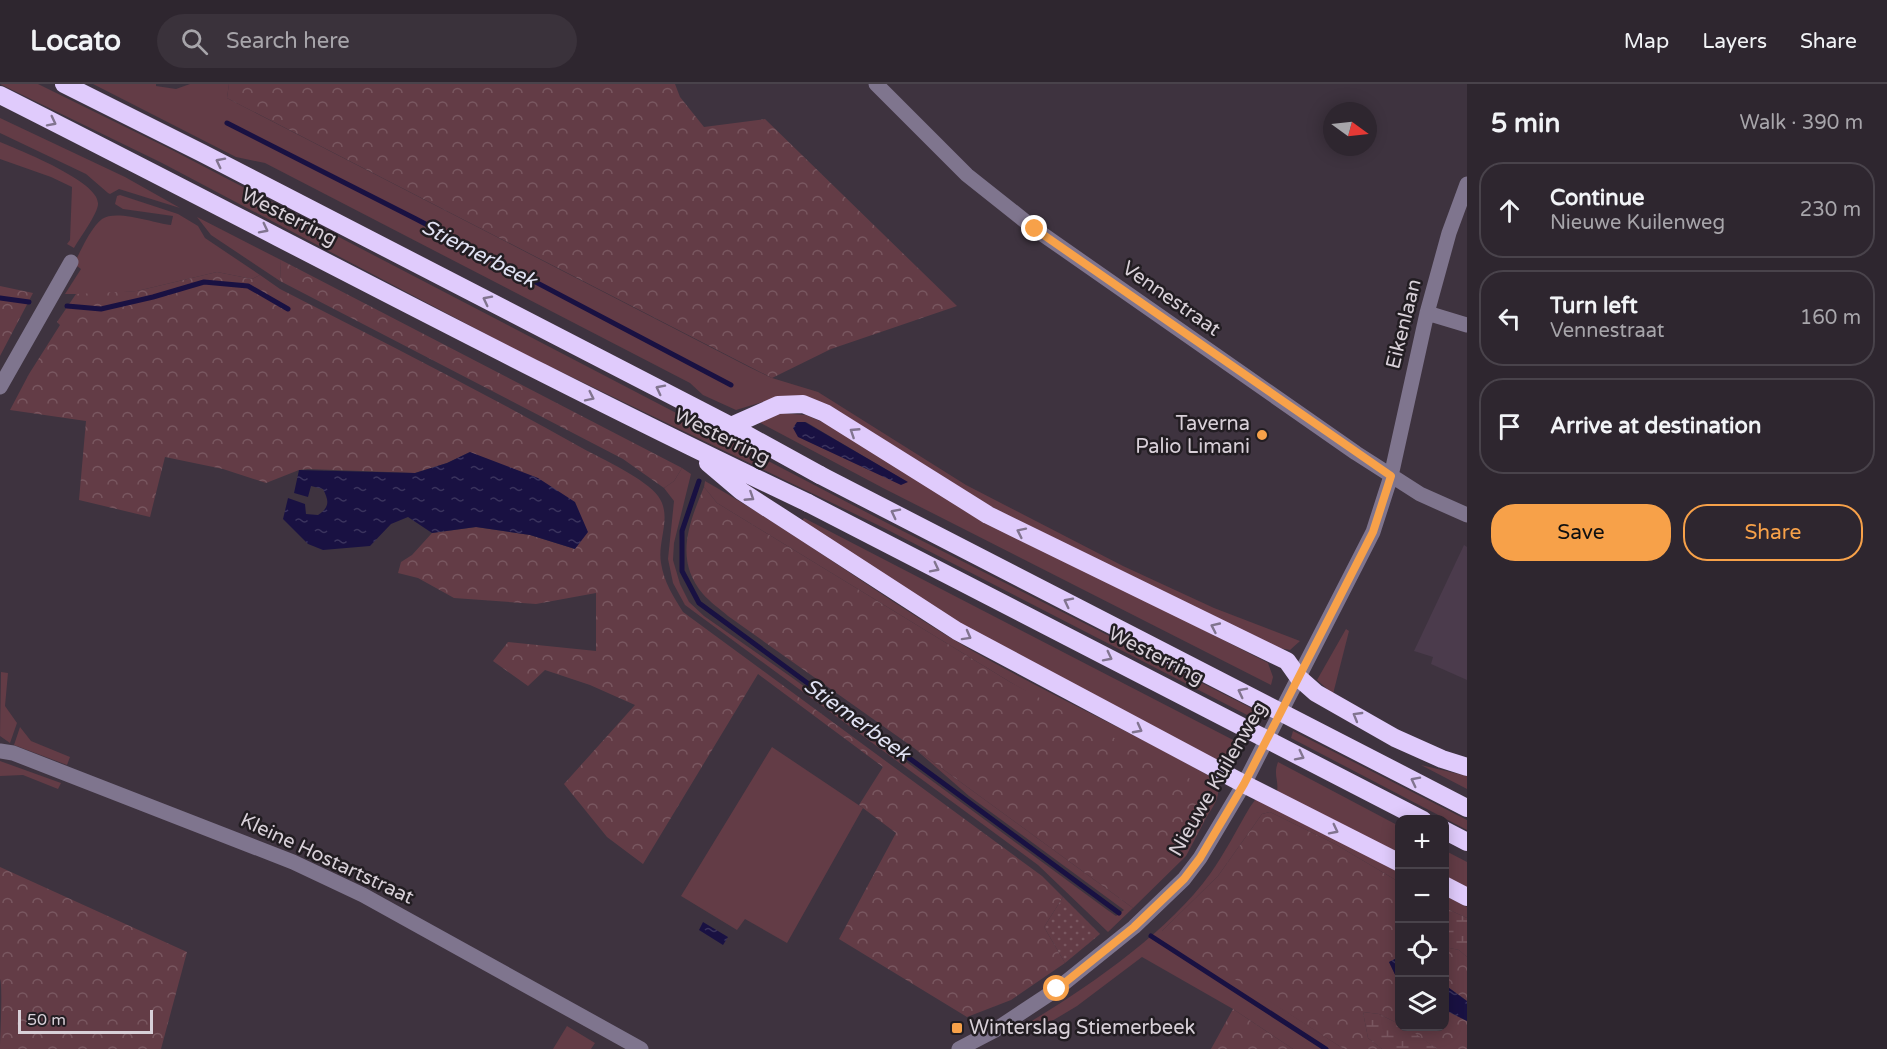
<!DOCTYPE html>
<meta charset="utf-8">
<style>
:root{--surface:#2e262f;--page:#3a323b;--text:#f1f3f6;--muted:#a7a5aa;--line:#49434b;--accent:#f7a149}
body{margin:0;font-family:"Varela Round",sans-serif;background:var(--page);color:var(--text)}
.controls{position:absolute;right:18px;bottom:18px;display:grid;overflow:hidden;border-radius:12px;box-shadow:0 3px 15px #0003}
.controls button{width:54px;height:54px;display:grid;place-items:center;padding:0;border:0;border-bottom:2px solid var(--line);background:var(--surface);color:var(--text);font:30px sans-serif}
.compass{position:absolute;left:1323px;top:18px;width:54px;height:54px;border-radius:50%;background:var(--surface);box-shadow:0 3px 15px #0003;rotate:105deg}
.scale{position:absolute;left:18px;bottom:15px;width:135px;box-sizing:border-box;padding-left:6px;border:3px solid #d8d0d8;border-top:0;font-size:16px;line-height:21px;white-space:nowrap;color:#d8d0d8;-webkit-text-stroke:4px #221d22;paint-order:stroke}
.stop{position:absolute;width:18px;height:18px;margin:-14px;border:4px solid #f7a149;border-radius:50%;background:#fff}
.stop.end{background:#f7a149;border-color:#fff;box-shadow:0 2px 6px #0008}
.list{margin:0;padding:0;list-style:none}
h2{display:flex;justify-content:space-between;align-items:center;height:78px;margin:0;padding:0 24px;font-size:26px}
h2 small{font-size:20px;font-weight:400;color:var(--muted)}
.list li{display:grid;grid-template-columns:39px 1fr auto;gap:18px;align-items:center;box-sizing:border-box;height:96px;margin:0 12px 12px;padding:0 12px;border:2px solid var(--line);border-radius:24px}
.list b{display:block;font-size:22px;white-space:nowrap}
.list p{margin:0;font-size:20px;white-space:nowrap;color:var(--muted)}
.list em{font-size:20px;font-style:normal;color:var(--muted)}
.actions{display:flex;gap:12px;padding:18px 24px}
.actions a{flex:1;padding:14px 0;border:2px solid var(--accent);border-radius:24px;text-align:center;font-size:21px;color:var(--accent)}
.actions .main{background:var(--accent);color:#111}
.icon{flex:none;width:33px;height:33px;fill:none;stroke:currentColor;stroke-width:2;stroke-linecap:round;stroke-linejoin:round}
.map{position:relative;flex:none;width:1467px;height:965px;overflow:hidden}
header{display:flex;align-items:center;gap:36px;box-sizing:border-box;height:84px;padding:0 30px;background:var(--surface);border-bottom:2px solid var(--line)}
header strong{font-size:28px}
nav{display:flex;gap:33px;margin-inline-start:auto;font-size:21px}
.search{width:420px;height:54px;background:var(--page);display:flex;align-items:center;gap:15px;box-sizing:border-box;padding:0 21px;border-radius:33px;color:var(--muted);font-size:22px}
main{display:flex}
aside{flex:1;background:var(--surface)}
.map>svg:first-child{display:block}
.built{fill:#4b3b4c}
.grass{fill:#633c46;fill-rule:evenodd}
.forest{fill:url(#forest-crowns)}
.wetland{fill:url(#wetland-marsh)}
.park{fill:url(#park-dots)}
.water{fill:url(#water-ripples)}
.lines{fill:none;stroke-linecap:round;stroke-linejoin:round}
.stream{stroke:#191142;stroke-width:5}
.minor{stroke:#7f758e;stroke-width:15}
.highway{stroke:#e0cbfc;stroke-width:18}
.highway-bridge{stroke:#e0cbfc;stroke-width:18}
.oneway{stroke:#81748f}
.route{stroke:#f7a149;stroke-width:8}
.poi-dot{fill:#f7a149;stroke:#221d22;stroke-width:2}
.labels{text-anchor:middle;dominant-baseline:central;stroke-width:5;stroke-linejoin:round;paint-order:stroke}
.street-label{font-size:20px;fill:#d8d0d8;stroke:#221d22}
.poi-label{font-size:20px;fill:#d8d0d8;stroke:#221d22;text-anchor:end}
.water-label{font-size:21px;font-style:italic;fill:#e0e1f2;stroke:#221d22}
</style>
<header>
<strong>Locato</strong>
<div class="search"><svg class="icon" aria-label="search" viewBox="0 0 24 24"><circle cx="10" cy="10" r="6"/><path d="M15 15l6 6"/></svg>Search here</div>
<nav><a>Map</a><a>Layers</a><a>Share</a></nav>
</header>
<main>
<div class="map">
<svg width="1467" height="965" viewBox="0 0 1467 965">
<defs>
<pattern id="forest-crowns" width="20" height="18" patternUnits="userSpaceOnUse" patternTransform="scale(1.5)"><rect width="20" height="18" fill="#633c46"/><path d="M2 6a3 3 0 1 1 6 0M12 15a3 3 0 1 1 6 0" fill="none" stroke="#795760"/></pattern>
<pattern id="wetland-marsh" width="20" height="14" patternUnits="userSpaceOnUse" patternTransform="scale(1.5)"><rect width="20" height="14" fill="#633c46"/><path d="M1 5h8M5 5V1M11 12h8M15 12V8" fill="none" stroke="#795760"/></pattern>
<pattern id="park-dots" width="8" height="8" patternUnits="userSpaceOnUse" patternTransform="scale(1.5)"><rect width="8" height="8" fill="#633c46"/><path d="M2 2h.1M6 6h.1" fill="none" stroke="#795760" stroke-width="1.8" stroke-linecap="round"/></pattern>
<pattern id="water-ripples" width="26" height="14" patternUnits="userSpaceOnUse" patternTransform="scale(1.5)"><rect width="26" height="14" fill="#191142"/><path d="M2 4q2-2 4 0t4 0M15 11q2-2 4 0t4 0" fill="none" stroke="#3a335d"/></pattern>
</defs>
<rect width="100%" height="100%" fill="#3e333f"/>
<!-- built -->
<path class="built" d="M 1464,461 L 1467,463 L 1467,596 L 1431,580 L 1433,573 L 1414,567 Z"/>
<!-- grass -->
<path class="grass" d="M 0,0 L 38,0 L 172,66 L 887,439 L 1255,626 L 1251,633 L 884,444 L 518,267 L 162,79 Z
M 93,0 L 156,0 L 156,2 L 176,5 L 190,0 L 229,0 L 227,14 L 749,283 L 772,294 L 818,308 L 966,401 L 1123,482 L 1214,524 L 1300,557 L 1290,566 L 1274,563 L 1097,476 L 776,314 L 736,326 L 703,311 L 690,299 L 265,79 L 236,73 Z
M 0,34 L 125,93 L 180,124 L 119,105 L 110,110 L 108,109 L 86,90 L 0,49 Z
M 0,58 C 19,66 98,97 98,119 C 99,128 79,155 74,164 L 67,160 L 70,156 L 72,103 L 51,93 L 0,75 Z
M 120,111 L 178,130 L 198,142 L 205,154 L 260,191 L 252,195 L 217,188 L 137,207 L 99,210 L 65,210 L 81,185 L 74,180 C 80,168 91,143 102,135 C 116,125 154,139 171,141 L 173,132 L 123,125 L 115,120 L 117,112 Z
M 197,133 L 281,176 L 280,197 L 211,151 Z
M 779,329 L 806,331 L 829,341 L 1167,527 L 1268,579 L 1273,593 L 1271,601 L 883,404 L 757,337 ZM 797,338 L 806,338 L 907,398 Z
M 682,384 L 691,390 L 674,459 L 673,476 L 680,500 L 689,518 L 704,532 L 794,595 L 1106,825 L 1116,832 L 1124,826 L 969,712 L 914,664 L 1133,824 L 1108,848 L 1038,781 L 685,521 L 673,499 L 668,475 L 674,417 L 664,404 L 674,397 Z
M 705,397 C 797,449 880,513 971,566 C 1050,611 1134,649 1213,694 C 1226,710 1212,722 1204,738 L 1209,714 L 1010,598 L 717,419 L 704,403 Z
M 804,434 L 1239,659 L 1219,680 L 942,530 L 802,437 Z
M 1346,545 L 1349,547 L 1333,610 L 1317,596 Z
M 1,588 L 8,589 L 5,622 L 17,639 L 10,659 L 0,652 Z
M 20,643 L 31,657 L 70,673 L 67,681 L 14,661 Z
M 1293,647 L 1467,736 L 1467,746 L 1291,654 Z
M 772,663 L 863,724 L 787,859 L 745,835 L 737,846 L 681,812 Z
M 0,677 L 61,699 L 58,705 L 23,691 L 0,692 Z
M 1278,678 L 1399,742 L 1399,771 L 1277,708 C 1279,696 1273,691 1278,678 Z
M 1421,681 L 1467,692 L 1467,705 Z
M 1263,715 L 1399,787 L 1399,798 L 1335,760 L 1270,728 L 1262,730 L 1218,792 L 1162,847 L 1344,965 L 1293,965 L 1233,925 L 1142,873 L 1077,922 L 1037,946 L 1030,938 C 1090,902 1169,847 1210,790 C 1225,769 1237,745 1250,723 L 1255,716 Z
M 1444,766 L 1467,778 L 1467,805 L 1445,793 Z
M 1444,811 L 1467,823 L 1467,834 L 1445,824 Z
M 567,942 L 595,959 L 591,965 L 553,965 Z"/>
<!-- forest -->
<path class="forest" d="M 229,0 L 675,0 L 680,13 L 704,43 L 765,35 L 957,222 L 831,265 L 772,294 L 227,14 Z
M 281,176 L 682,384 L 674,397 L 664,404 L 623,375 L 280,197 Z
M 217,188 L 252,195 L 260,191 L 280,205 C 381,257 483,308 582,364 C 602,375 646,395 658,412 C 673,432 657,457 661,479 C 664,498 673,512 683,528 L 1042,792 L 1063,813 L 1044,843 L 1065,879 L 1011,916 L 967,933 L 839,855 L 896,749 L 859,721 L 883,683 L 758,590 L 643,780 L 607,753 L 564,700 L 635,621 L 590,601 L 545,586 L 528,602 L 493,577 L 508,558 L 596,567 L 596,509 L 536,520 L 454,514 L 418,494 L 398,489 L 401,478 L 412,471 L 432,449 L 476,443 L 530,451 L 575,465 L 470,368 L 447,379 L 415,389 L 308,385 L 299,386 L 266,399 L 223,385 L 165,373 L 150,433 L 79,416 L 86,337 L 10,326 L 29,290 L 60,241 L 57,238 L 76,210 L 137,207 Z
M 0,202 L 33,209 L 0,272 Z
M 704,403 L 717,419 L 1010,598 L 1189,694 L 1209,714 L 1204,738 L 1186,772 L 1133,824 L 914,664 L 728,532 C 720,525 710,518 703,510 C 674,476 689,439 704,403 Z
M 1270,728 L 1335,760 L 1399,798 L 1399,873 L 1389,878 L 1399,899 L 1399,940 L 1379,930 L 1363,928 L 1368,954 L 1382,965 L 1344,965 L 1161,848 L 1218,792 L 1262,730 Z
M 0,783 L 187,868 L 161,965 L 0,965 C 0,954 3,901 0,895 Z
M 1445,863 L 1459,866 L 1467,873 L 1467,917 L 1445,901 Z
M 1233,925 L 1293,965 L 1211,965 Z
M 1445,926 L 1467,937 L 1467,965 L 1437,965 L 1405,943 L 1444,942 Z"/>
<!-- wetland -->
<path class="wetland" d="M 1445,824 L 1467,834 L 1467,873 L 1459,866 L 1445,863 Z
M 1363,928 L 1379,930 L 1399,940 L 1400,942 L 1408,944 L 1437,965 L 1382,965 L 1368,954 Z"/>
<!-- park -->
<path class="park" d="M 1063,813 L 1100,850 L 1065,879 L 1044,843 Z"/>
<!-- water -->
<path class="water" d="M 797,338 L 805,338 L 908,398 L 901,401 L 798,353 L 793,344 Z
M 470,368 L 538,394 L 575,418 L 588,448 L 575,465 L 530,451 L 476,443 L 432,449 L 408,433 L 391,440 L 370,462 L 323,466 L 308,460 L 283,435 L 288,414 L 305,420 L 306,430 L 318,431 C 330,423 329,417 323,405 L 311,402 L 308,413 L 294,409 L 299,386 L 415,389 L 447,379 Z
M 703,838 L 728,853 L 723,861 L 699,846 Z
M 1399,873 L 1399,899 L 1389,878 Z
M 1445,901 L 1467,917 L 1467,937 L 1445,926 Z"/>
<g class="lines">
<!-- stream -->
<path class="stream" d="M 227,39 L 416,135 L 731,301
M 0,214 L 29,218
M 67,222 L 101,225 L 153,213 L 204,198 L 248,202 L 288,225
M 699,397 L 682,447 L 682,487 L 699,519 L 1119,829
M 1151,852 L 1326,965"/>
<!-- minor -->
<path class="minor" d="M 876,0 L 967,91 L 1035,145 L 1356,369 L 1420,410 L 1467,431
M 1427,229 L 1467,241
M 0,303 L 71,178
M 0,667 L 13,669 L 293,778 L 363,811 L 641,965
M 959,965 L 995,946 L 1057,905 L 1134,843 L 1184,795 L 1200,774 L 1244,700 L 1373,448 L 1391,392 L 1427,229 L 1449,149 L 1467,100"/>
<!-- highway -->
<path class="highway" d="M 64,0 L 202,69 L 731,342 L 820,391
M 0,11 C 270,147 535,290 808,419
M 731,342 L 778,321 L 803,320 L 825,329 L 988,431 L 1287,577 L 1299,594 L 1316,609 L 1395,654 L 1442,675 L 1467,683
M 708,379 L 741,407 L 957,547 L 1244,700 L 1400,779
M 1444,746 L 1467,758
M 1444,801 L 1467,813"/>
<!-- highway-bridge -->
<path class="highway-bridge" d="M 820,391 L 1467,724
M 808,419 L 1423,736"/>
</g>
<!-- one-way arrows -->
<defs><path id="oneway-chevron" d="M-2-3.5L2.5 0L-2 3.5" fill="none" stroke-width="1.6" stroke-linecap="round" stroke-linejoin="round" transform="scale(1.5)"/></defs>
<g class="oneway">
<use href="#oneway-chevron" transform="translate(52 38) rotate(27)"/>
<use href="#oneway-chevron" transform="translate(220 78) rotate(-153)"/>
<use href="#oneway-chevron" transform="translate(264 145) rotate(27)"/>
<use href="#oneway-chevron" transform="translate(487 216) rotate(-153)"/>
<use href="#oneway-chevron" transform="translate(660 305) rotate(-153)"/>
<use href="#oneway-chevron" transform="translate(590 313) rotate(26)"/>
<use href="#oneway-chevron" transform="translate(854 348) rotate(-147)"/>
<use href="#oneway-chevron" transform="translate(750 413) rotate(33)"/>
<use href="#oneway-chevron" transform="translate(895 429) rotate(-153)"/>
<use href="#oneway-chevron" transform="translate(1021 448) rotate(-154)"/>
<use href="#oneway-chevron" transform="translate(935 484) rotate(27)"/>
<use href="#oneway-chevron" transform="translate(1068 518) rotate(-153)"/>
<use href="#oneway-chevron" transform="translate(1215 543) rotate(-155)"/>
<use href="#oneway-chevron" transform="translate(967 552) rotate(29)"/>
<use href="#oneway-chevron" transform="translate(1108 573) rotate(27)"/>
<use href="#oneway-chevron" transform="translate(1242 608) rotate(-153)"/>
<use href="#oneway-chevron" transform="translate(1357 632) rotate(-150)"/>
<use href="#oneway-chevron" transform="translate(1138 645) rotate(28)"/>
<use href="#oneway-chevron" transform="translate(1300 672) rotate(27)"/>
<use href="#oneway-chevron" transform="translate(1415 697) rotate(-153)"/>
<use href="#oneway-chevron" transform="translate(1334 746) rotate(27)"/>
</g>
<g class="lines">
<!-- route -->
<path class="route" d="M 1035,145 L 1391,392 L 1373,448 L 1244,700 L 1200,774 L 1184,795 L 1134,843 L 1057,905"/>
</g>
<!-- markers -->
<g class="poi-dot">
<circle cx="1262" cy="351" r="6"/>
<rect x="951" y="938" width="12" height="12" rx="3"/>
</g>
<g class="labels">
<!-- street labels -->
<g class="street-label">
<text transform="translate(289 133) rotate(27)">Westerring</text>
<text transform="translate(1171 215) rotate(35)">Vennestraat</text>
<text transform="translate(1404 240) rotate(-76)">Eikenlaan</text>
<text transform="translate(722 353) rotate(26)">Westerring</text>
<text transform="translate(1156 572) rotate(27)">Westerring</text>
<text transform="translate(1218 695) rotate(-60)">Nieuwe Kuilenweg</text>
<text transform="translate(327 775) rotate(25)">Kleine Hostartstraat</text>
</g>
<!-- poi labels -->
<g class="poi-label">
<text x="1250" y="340">Taverna<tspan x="1250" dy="23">Palio Limani</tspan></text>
<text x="969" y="944" text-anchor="start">Winterslag Stiemerbeek</text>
</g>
<!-- water labels -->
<g class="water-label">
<text transform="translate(479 170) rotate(27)">Stiemerbeek</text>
<text transform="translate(857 636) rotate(36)">Stiemerbeek</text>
</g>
</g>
</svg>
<div class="controls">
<button>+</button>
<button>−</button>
<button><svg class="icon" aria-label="locate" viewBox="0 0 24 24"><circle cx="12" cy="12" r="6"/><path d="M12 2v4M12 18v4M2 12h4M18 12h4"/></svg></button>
<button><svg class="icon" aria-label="layers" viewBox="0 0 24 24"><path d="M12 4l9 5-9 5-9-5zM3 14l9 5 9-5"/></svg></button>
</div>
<svg class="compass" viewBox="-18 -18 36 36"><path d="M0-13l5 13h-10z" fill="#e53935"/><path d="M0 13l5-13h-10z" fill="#a7a5aa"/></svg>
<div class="scale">50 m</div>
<div class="stop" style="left:1057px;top:905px"></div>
<div class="stop end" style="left:1035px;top:145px"></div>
</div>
<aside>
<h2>5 min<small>Walk · 390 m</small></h2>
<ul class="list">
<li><svg class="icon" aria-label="ahead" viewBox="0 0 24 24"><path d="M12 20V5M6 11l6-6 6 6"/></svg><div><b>Continue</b><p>Nieuwe Kuilenweg</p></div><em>230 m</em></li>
<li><svg class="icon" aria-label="left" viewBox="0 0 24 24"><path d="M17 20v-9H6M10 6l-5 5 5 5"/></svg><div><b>Turn left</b><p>Vennestraat</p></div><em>160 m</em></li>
<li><svg class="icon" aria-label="arrive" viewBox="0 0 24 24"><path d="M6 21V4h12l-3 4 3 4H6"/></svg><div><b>Arrive at destination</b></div></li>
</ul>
<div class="actions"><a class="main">Save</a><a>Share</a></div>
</aside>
</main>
